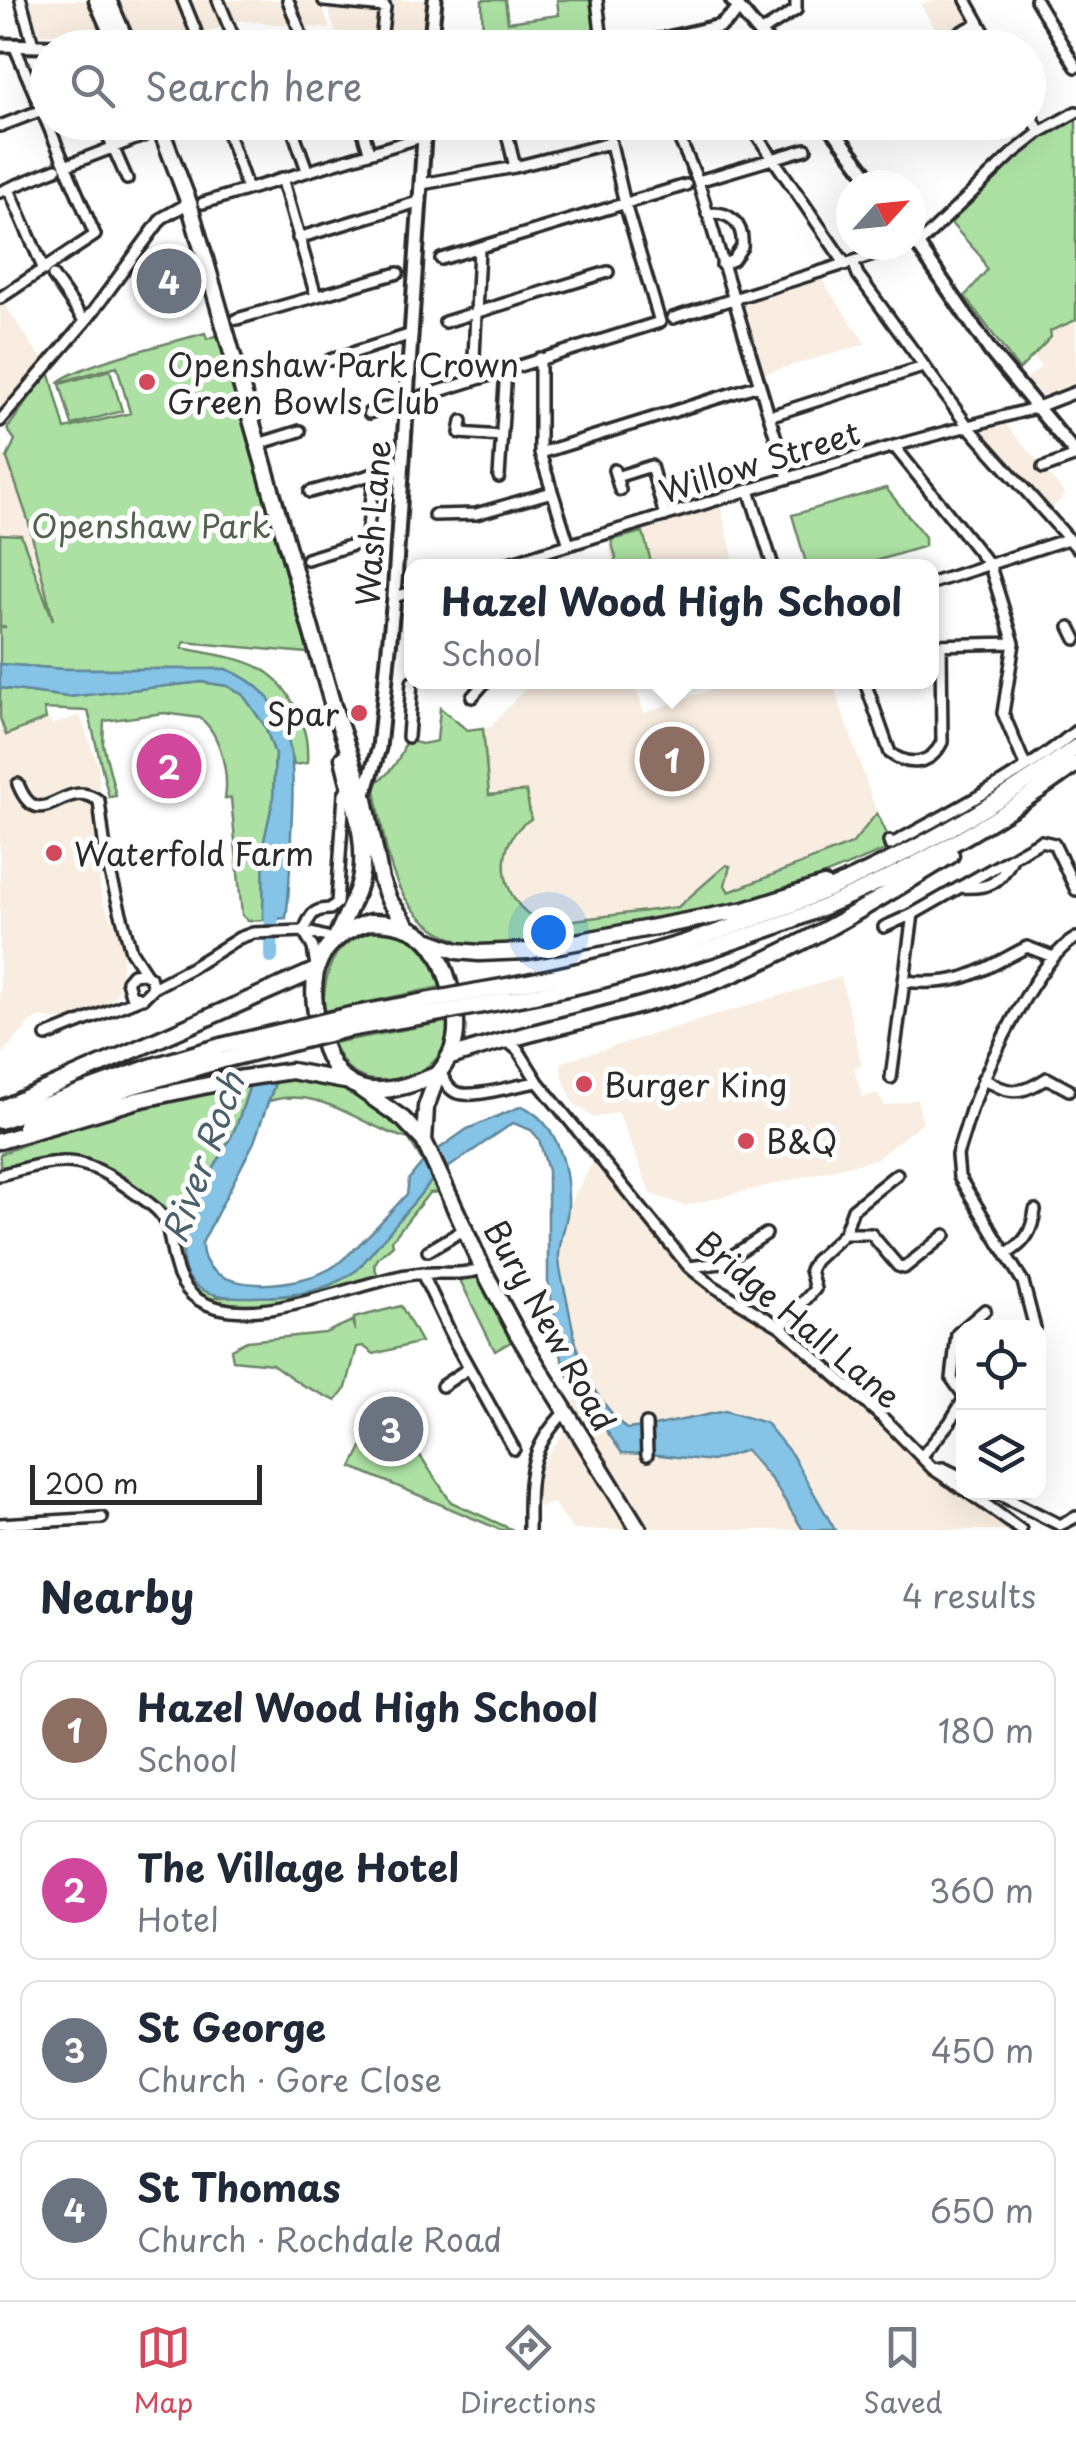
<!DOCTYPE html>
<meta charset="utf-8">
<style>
:root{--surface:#fff;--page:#f6f6f7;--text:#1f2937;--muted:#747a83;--line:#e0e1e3;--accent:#d1495b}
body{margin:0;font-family:"Playpen Sans",sans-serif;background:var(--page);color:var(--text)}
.controls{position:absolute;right:30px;bottom:30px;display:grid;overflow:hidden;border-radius:20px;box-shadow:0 10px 40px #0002}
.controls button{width:90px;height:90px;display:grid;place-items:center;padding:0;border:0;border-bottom:2px solid var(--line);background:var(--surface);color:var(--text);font:50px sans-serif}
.compass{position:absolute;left:836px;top:170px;width:90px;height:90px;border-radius:50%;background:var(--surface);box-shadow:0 10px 40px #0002;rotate:63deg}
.scale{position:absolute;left:30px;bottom:25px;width:232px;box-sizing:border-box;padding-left:10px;border:5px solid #2b2b2b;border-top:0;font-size:28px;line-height:35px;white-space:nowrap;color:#2b2b2b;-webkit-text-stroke:8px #fff;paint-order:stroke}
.you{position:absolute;left:548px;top:932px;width:35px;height:35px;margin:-25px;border:8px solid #fff;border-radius:50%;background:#1a73e8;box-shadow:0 0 0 15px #1a73e833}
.badge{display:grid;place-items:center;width:65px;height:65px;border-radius:50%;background:var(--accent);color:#fff;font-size:32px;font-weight:700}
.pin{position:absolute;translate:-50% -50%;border:5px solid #fff;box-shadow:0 2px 10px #0006}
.popup{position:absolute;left:404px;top:559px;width:535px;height:130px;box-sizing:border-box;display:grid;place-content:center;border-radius:20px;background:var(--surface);filter:drop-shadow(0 2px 8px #0005);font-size:32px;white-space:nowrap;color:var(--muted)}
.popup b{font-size:38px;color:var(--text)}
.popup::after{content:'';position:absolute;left:50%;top:100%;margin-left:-20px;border:20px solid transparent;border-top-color:var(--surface)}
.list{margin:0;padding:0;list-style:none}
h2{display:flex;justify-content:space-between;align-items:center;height:130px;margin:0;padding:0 40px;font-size:42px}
h2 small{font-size:32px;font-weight:400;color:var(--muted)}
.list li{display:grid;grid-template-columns:65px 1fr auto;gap:30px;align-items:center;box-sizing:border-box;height:140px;margin:0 20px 20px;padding:0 20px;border:2px solid var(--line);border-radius:20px}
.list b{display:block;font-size:38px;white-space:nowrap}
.list p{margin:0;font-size:32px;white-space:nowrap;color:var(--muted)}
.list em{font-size:32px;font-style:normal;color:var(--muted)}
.icon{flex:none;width:55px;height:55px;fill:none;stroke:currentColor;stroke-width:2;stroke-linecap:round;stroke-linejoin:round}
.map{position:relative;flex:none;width:1076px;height:1530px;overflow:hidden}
.search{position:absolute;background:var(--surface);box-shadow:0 10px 40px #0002;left:30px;right:30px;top:30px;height:110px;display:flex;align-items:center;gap:25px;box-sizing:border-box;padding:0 35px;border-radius:55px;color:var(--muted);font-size:38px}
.sheet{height:770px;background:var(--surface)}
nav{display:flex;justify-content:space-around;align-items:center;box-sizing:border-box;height:140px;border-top:2px solid var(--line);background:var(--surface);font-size:28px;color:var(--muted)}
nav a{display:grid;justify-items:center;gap:5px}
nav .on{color:var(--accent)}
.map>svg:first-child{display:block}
.built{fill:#f8ede0}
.green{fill:#ace1a3;stroke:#6c8667;stroke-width:2.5}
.water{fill:#85c4e6;stroke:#61879b;stroke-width:2.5}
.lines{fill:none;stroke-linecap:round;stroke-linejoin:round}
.river{stroke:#85c4e6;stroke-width:14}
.minor-casing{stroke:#2b2b2b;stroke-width:16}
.major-casing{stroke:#2b2b2b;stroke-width:19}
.highway-casing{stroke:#2b2b2b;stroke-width:21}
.minor{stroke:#fff;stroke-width:9}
.major{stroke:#fff;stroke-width:11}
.highway{stroke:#fff;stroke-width:14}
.rail{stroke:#2b2b2b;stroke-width:2.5}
.highway-bridge-casing{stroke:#2b2b2b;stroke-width:21;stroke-linecap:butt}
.highway-bridge{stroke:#fff;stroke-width:14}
.poi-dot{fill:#d1495b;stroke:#fff;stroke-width:4}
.labels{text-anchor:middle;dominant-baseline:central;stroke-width:10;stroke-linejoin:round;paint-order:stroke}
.poi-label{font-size:32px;fill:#2b2b2b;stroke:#fff;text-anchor:start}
.street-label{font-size:32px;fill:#2b2b2b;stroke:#fff}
.park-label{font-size:32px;fill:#52624f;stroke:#fff}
.water-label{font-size:35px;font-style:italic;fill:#4a616c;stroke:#fff}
</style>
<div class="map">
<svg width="1076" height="1530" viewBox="0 0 1076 1530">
<rect width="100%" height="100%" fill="#fff"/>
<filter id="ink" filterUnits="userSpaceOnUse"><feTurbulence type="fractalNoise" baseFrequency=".01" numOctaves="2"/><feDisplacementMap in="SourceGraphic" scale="20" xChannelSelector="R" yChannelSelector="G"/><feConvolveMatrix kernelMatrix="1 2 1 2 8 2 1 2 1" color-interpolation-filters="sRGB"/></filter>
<g filter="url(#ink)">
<!-- built -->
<path class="built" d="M 28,0 L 93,0 L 105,34 L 37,34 Z
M 118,0 L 213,0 L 224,26 L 179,43 L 134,39 Z
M 223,0 L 320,0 L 330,29 L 231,20 Z
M 325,0 L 430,0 L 423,47 L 383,47 L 384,35 L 336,32 Z
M 938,0 L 959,0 L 971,22 L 940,37 L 920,4 Z
M 819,276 L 866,344 L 763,374 L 742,301 Z
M 3,302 L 43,361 L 0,411 L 0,304 Z
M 1076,320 L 1076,400 L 1070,389 L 1041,397 L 1040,392 L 1035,393 L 1024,380 L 1041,367 L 1031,354 L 1051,337 L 1050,331 Z
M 1003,421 L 1066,495 L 1050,509 L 981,429 Z
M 0,451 L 7,458 L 28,520 L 56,631 L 0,627 Z
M 721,507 L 735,566 L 613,566 L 608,539 Z
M 531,682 L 541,689 L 548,688 L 552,682 L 634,682 L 644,713 L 732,682 L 820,682 L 823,687 L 833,684 L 877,813 L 852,844 L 690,905 L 550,923 L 536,921 L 519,905 L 505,877 L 504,858 L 526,791 L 489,795 L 483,728 L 491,726 Z
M 80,715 L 99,768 L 100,889 L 103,902 L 119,933 L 123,951 L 121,977 L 116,996 L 107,1003 L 80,1018 L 67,1021 L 40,1017 L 31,1022 L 0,1056 L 0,718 L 7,735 L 49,720 L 52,725 Z
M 841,977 L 862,1065 L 854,1068 L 862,1097 L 877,1093 L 885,1106 L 917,1099 L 923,1122 L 876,1159 L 685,1206 L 651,1194 L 618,1112 L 594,1118 L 573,1103 L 561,1073 L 562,1062 Z
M 594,1161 L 687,1275 L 785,1335 L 894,1435 L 932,1477 L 1016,1530 L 835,1530 L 792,1455 L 659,1425 L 626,1429 L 605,1407 L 581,1369 L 559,1258 L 568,1206 Z
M 582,1399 L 622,1453 L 712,1461 L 746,1450 L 774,1483 L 803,1530 L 573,1530 L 553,1503 L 540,1507 L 536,1502 L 539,1467 L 568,1427 L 565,1402 Z"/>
<!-- green -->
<path class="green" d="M 482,0 L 505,0 L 508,22 L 559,15 L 557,0 L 595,0 L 601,47 L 483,47 Z
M 1076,112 L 1076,320 L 1050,331 L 1051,337 L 1019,370 L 965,296 L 987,270 L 981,257 L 949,221 L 1012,154 Z
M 205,333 L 207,339 L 218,335 L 308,653 L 184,642 L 182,648 C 238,660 275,657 299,716 C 306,733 308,744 307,763 L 294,765 C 285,720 271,687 226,669 L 64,669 L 0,664 L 0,627 L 6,627 L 0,625 L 0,534 L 21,535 L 53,620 L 28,520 L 7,458 L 15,440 L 7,429 L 49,371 L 65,429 L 130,413 L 117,366 L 57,383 C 81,363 171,343 205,333 Z
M 110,370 L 122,411 L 72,425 L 60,384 Z
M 886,488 L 925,537 L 925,546 L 859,566 L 807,566 L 792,515 Z
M 643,532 L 652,566 L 613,566 L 616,558 L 611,540 Z
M 202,682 L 227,686 L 243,695 L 265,726 L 275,754 L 273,800 L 264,841 L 263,920 L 248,921 L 242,915 L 231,798 L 225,799 C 229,774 221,734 200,718 L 164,713 L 104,721 L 103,744 L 116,796 L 109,797 L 88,711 L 44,709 L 46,719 L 6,735 L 0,718 L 0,688 L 68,697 Z
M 440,708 L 467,730 L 483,728 L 489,795 L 526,791 L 531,819 C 486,844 503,916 550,923 L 678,907 L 726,865 L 730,866 L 725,885 L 729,892 L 852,844 L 877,813 L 886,832 L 888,849 L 783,892 L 727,908 L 557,940 L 497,946 L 457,945 L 458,941 C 389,912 388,855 375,790 L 378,781 C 390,774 404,754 405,740 L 422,744 L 437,741 Z
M 375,930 C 413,930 431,952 440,987 L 322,1012 C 327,969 328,944 375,930 Z
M 450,1021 C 447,1034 446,1047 437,1058 C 419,1079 372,1090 350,1070 C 342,1063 337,1052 333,1043 Z
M 277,1077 C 287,1078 299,1077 309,1078 C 349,1085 407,1123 426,1158 L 423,1162 L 409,1139 C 360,1127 322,1085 269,1101 Z
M 251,1082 L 236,1127 L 182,1237 L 216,1297 L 295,1296 L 357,1270 L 434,1178 L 440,1192 L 429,1193 L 392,1240 L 393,1245 L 379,1257 L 374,1265 L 378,1277 C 320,1295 196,1345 177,1257 C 174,1244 171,1232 172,1219 C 150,1198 101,1158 70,1159 C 47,1159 22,1173 0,1166 L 0,1154 C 82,1121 165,1101 251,1082 Z
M 482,1276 L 514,1340 L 495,1351 L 460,1280 Z
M 401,1306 L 421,1342 L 374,1354 L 363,1346 L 357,1347 L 346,1388 L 336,1401 L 302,1385 L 272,1364 L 233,1360 L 231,1349 L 247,1341 L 325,1333 L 352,1321 L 355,1331 L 354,1318 Z
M 374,1423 L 387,1448 L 394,1451 L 404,1446 L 415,1448 L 451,1502 L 513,1530 L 501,1530 L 352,1467 Z"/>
<!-- water -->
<path class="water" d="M 0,664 L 64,669 L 226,669 C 301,699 294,767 291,834 C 290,862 290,890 286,918 L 263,920 L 264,841 L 273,800 L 275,754 L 265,726 L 243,695 L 227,686 L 202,682 L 68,697 L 0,688 Z
M 277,1077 L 254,1142 L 202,1243 C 200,1300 305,1288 336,1265 C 362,1245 385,1217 407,1194 L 409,1179 L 426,1158 L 434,1178 L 357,1270 C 321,1296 283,1297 240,1297 C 130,1297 208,1181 233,1133 C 241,1117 245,1099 251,1082 Z
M 522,1106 C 558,1123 569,1167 568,1205 C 568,1223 558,1241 559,1259 C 560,1274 565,1290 568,1305 C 580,1365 582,1383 626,1429 L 645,1427 L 646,1454 L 622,1453 L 564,1370 L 548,1282 L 548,1171 L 539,1139 L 531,1130 L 513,1123 L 445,1170 L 436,1151 L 467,1129 Z
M 725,1411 L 766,1423 L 792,1455 L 835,1530 L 803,1530 L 774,1483 L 746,1450 L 712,1461 L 650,1454 L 649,1427 Z"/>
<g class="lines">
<!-- river -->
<path class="river" d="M 271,957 L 272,903"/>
<!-- minor casing -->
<g class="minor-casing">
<path id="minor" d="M 21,0 L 33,45
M 183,0 L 196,32 L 197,48
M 218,0 L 238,48
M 288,0 L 306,48
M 597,0 L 602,41
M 966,0 L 993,48
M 1036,0 L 1076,67
M 324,1 L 385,7 L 380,48
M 761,32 L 796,10 L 796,0
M 687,34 L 696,48
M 929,48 L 979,23
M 1028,110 L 1040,132
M 102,122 L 127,179
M 224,122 L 247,188
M 290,122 L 307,170
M 360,122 L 369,151
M 504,122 L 515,167
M 672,122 L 698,181 L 788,478
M 748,122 L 846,265
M 0,126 L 42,110
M 65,166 L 143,136
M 282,178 L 316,296
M 698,181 L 806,149
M 422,184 L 515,167 L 610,143
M 9,189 L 44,270
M 0,192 L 56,169
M 203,203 L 425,136
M 707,214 C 730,210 744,224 742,247 L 733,260 L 722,265
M 298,238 L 421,201
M 918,245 L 1012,154 L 1040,132 L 1076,112
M 441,259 L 686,185
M 853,262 L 858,275 L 967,425 L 1076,547
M 53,276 L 85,322
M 0,298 L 95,235 L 14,45
M 673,318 L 905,245
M 237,319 L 398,273
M 445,322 L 608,272
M 540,358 L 540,453 L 569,545
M 330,360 L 412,334
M 473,379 L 479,248
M 240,383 L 297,367
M 369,413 L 660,322 L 625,204 L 606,122
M 769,416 L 923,367
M 0,421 L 89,317 L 162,218 L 189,203
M 462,421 L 460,433 L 501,436
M 258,444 L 300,431
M 894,446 L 990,566 L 1014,643 L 1003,713 L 1025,765
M 540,453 L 759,385
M 1043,468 L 1076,456
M 614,470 L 620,490
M 499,477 L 506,369
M 616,477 L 651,466 L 665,516
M 749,490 L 773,566
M 310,492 L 403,466
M 434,515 L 476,514 L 552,492
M 307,559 L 366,541 L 375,474
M 499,566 L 894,446 L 1035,408 L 1076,392
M 932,583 L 1068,539
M 394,597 L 412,592
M 1070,627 L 1076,639
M 932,645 L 1014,643
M 865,682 L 890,753 C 909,767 931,765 942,742 L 941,645
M 472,697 L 485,682
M 408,737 L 412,682
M 18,784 C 40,839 64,774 99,801 L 106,858 L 131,951 L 146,974
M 889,841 L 890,845 C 954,810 1020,777 1076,731
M 960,887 C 989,889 1000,884 1013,857
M 884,927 L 913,914 L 1041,841 L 1054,844 L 1076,890
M 304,931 C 310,916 312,909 330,909 L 337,903 L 344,794 L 348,786
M 304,931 L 313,948 L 316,966
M 904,981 C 961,987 978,972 1027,947 L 1053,957
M 153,988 L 150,977 L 141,973 L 133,974 L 127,981 L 131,995 L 143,998 L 153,988 L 191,968 L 239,938 L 253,933 L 304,931 L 334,939
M 46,1036 L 139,999
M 506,1040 L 518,1050 L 538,1082 L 689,1267 L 713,1286 L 781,1327 L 884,1419 L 933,1469 L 964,1490
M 440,1071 C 444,1079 447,1088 455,1092 C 471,1100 519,1084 538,1082
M 891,1078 L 913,914
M 983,1078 C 1008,1095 1022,1095 1047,1078 L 1069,1090
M 974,1103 C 990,1061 1038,958 1076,938
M 973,1104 L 957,1155 L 959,1177 L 1023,1282 L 1035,1328
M 0,1175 C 64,1157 80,1153 135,1193 C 147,1202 163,1211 167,1226 C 174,1252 173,1284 199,1300 C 251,1332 351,1284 407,1275 C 433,1270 457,1277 483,1269
M 844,1234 L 871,1234 L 898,1266 L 904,1268 L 945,1235
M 428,1251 L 465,1229
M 1008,1253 C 1026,1242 1032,1231 1035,1210
M 689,1267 L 721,1263 L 766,1234
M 422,1273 L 453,1339 L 514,1449
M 781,1327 L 815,1289 L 810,1270 L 815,1261 L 844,1234 L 853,1209 L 897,1174
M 442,1386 L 469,1368
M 964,1396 L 952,1379 L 957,1334 L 985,1310
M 646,1424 L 647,1455
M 922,1456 L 950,1422 L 964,1399
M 934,1469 L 943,1468 L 964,1478
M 968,1492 L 1021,1530
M 994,1492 L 1060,1525 L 1076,1517
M 0,1524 L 102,1518
M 529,1530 C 529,1480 527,1450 565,1412"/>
</g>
<!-- major casing -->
<g class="major-casing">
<path id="major" d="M 732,0 L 772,48
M 0,45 L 115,48
M 430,48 L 435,0
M 628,48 L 720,26 L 739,10
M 827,122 L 875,185
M 911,235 L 991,352 L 1076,454
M 365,794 L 379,748 L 394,597 L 425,122"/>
</g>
<!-- highway casing -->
<g class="highway-casing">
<path id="highway" d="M 97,0 L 118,48
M 108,0 L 129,48
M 158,122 L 189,203 L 333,706 L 365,799 L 381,880 L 389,900 L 409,928
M 370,922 C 391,922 413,925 428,941 C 446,959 460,1014 455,1039 C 453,1052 446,1064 438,1074 C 374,1102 333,1099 318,1024 C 307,972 317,939 370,922 Z
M 337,935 C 344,918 354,902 359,884 C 370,844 351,796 343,758
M 430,941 L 457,951 L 479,953 L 528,951 L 745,910 L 824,885
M 479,991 C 698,954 896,879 1076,747
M 482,1005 C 699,967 898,895 1076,764
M 346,1016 L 426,1001
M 348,1029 L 429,1015
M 448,1058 C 531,1029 617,1016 700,987 C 789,955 870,905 951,855
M 359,1088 L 403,1119 L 424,1141 L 483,1269 L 517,1333 L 639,1530
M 0,1109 L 314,971
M 0,1121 L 150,1067 L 221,1046
M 25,1126 L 130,1087 L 223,1060
M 0,1141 L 138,1100 L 231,1080 L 291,1071 L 345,1081
M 424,1141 L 426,1107 L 438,1074"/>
</g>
<!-- minor -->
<use href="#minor" class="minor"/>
<!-- major -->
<use href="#major" class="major"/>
<!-- highway -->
<use href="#highway" class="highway"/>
<!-- rail -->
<path class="rail" d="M 0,1529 L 0,1530"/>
<!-- highway-bridge casing -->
<g class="highway-bridge-casing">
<path id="highway-bridge" d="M 426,1001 L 479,991
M 429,1015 L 482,1005
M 221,1046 L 346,1016
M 223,1060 L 348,1029"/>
</g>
<!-- highway-bridge -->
<use href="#highway-bridge" class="highway-bridge"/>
</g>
</g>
<!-- markers -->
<g class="poi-dot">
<circle cx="147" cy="382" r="10"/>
<circle cx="359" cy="713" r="10"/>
<circle cx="54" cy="853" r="10"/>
<circle cx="584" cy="1084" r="10"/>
<circle cx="746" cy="1141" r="10"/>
</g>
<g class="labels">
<!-- poi labels -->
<g class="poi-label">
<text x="167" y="364">Openshaw Park Crown<tspan x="167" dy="37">Green Bowls Club</tspan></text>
<text x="339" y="713" text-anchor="end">Spar</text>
<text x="74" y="853">Waterfold Farm</text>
<text x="604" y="1084">Burger King</text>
<text x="766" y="1141">B&amp;Q</text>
</g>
<!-- street labels -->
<g class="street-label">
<text transform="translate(759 461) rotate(-17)">Willow Street</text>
<text transform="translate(372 523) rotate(-86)">Wash Lane</text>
<text transform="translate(799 1319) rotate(40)">Bridge Hall Lane</text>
<text transform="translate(551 1325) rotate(61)">Bury New Road</text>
</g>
<!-- park labels -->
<g class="park-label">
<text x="151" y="525">Openshaw Park</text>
</g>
<!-- water labels -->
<g class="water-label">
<text transform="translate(202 1157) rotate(-70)">River Roch</text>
</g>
</g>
</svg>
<div class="controls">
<button><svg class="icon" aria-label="locate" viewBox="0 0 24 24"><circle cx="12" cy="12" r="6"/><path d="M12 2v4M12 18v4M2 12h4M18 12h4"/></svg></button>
<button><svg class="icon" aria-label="layers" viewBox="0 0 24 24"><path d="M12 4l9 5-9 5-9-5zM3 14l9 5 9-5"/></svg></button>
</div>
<svg class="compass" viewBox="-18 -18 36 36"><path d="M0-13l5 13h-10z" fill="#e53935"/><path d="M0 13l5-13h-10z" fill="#747a83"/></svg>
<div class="scale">200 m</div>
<div class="you"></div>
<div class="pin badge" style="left:672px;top:759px;background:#8d6e63">1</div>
<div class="popup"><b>Hazel Wood High School</b>School</div>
<div class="pin badge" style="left:169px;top:766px;background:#d1479c">2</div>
<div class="pin badge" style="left:391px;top:1429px;background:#6b7280">3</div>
<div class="pin badge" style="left:169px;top:281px;background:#6b7280">4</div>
<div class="search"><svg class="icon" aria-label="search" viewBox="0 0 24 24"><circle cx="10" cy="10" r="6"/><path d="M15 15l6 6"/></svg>Search here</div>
</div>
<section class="sheet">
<h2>Nearby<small>4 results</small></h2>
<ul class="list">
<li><span class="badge" style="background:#8d6e63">1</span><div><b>Hazel Wood High School</b><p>School</p></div><em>180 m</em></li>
<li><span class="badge" style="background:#d1479c">2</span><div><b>The Village Hotel</b><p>Hotel</p></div><em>360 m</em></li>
<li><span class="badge" style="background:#6b7280">3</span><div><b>St George</b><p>Church · Gore Close</p></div><em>450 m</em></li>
<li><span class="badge" style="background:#6b7280">4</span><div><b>St Thomas</b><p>Church · Rochdale Road</p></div><em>650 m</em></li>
</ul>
</section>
<nav>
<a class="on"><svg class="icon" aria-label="map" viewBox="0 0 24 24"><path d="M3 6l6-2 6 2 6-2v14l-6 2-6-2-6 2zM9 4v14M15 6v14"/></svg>Map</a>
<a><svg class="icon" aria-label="directions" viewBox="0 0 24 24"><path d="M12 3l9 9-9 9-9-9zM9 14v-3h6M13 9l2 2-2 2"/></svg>Directions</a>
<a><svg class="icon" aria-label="saved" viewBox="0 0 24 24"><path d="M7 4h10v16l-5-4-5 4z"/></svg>Saved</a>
</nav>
